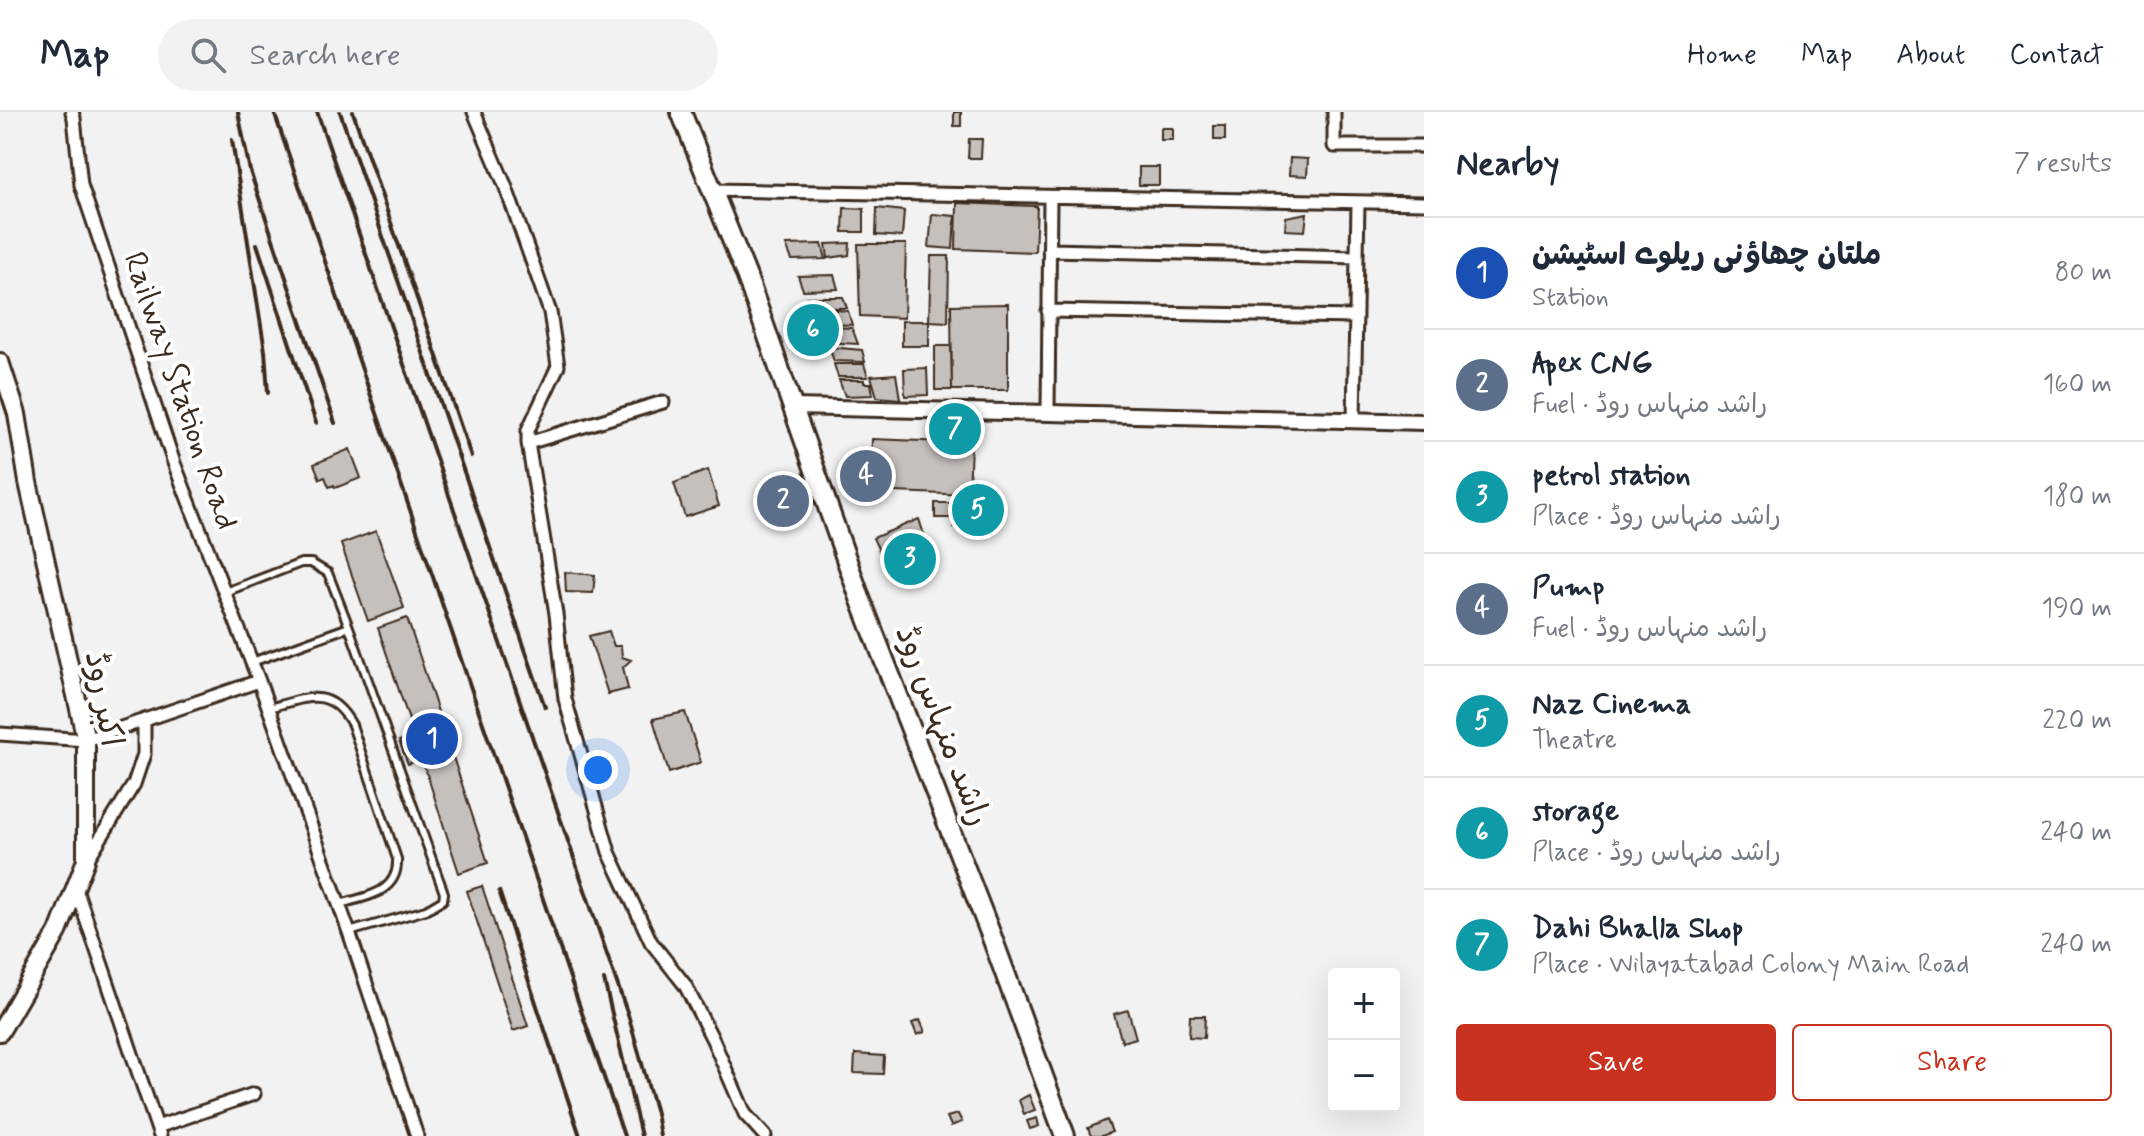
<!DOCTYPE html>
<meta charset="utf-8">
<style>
:root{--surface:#fff;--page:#f2f2f3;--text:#1f2937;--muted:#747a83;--line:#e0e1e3;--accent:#c8321e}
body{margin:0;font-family:Mynerve,"Playpen Sans Arabic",sans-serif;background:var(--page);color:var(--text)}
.controls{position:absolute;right:24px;bottom:24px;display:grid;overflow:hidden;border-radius:8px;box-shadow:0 8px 32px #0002}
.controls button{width:72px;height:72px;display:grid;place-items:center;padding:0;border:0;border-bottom:2px solid var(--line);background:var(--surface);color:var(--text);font:40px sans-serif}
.you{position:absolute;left:598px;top:658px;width:28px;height:28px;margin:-20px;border:6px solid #fff;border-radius:50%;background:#1a73e8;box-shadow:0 0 0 12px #1a73e833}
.badge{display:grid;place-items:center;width:52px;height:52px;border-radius:50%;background:var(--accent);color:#fff;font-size:26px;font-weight:700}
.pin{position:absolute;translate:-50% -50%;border:4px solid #fff;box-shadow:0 2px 8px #0006}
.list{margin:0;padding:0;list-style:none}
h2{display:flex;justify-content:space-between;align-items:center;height:104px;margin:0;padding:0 32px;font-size:34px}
h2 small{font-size:26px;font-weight:400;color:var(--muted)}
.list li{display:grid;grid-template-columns:52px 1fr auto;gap:24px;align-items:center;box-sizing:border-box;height:112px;padding:0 32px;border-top:2px solid var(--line)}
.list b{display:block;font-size:30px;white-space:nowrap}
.list p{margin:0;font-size:26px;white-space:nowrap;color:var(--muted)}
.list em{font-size:26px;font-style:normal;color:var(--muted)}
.actions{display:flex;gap:16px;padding:24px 32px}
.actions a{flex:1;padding:18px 0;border:2px solid var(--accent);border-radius:8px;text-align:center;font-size:28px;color:var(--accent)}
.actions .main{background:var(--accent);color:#fff}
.icon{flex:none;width:44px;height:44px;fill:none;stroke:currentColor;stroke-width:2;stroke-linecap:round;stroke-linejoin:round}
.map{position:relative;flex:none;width:1424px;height:1024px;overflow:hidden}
header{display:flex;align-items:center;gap:48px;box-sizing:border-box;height:112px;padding:0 40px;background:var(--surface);border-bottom:2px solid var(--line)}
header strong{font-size:38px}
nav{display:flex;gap:44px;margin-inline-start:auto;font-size:28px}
.search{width:560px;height:72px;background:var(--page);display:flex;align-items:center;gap:20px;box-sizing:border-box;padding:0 28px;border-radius:44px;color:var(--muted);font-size:30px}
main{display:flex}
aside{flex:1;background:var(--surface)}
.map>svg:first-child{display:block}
.building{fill:#c6c0bd;stroke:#3b2a1e;stroke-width:2}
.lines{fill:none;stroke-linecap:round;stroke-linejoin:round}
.service-casing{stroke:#3b2a1e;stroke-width:12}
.minor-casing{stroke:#3b2a1e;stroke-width:17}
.tertiary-casing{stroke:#3b2a1e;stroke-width:20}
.secondary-casing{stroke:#3b2a1e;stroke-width:22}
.primary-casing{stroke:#3b2a1e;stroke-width:24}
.service{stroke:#fff;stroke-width:6}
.minor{stroke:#fff;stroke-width:11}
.tertiary{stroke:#fff;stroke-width:14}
.secondary{stroke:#fff;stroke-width:16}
.primary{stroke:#fff;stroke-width:18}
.rail{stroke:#3b2a1e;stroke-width:4}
.labels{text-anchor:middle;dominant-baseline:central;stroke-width:8;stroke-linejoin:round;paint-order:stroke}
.street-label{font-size:32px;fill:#3b2a1e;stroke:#fff}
</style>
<header>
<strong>Map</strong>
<div class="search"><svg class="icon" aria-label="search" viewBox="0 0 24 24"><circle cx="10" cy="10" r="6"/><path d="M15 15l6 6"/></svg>Search here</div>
<nav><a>Home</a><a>Map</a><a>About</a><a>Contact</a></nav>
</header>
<main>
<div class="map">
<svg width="1424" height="1024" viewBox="0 0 1424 1024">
<rect width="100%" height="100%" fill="#f3f2f2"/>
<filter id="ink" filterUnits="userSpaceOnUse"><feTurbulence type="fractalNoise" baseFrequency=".0125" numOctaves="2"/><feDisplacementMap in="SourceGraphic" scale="16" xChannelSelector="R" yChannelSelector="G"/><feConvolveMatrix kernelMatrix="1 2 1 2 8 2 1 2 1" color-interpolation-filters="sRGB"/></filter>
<g filter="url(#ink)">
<!-- building -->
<path class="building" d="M 954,0 L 961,0 L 961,14 L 954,14 Z
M 1214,14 L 1225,14 L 1225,28 L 1214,28 Z
M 1161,16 L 1173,16 L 1173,28 L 1161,28 Z
M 969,27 L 982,27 L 981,46 L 968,46 Z
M 1290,46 L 1308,47 L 1307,64 L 1289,63 Z
M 1139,55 L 1159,55 L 1159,73 L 1139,73 Z
M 957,91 L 1037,94 L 1035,140 L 956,137 Z
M 844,96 L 864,97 L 864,120 L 843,120 Z
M 877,96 L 904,99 L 902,125 L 876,123 Z
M 1307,101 L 1305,119 L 1285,118 L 1286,105 Z
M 932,102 L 955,104 L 953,137 L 929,135 Z
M 850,131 L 849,143 L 828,146 L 826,132 Z
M 822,132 L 826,147 L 792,148 L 786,133 Z
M 858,132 L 906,132 L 904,206 L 860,204 Z
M 931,144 L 949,144 L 948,210 L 929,209 Z
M 834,163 L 838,177 L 803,178 L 798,164 Z
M 807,185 L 843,185 L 847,196 L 812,196 Z
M 1008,192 L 1008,278 L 952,278 L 951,193 Z
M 812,196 L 848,199 L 852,213 L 831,212 L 831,215 L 819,215 Z
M 810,200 L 824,233 L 816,237 L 803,202 Z
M 902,209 L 929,209 L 929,234 L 902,234 Z
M 833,215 L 852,216 L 858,232 L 825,230 L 821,217 L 832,218 Z
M 935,234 L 951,234 L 952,278 L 935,278 Z
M 829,235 L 862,238 L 865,250 L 834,249 Z
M 834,252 L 864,252 L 868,265 L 838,265 Z
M 927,256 L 928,283 L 905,284 L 904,257 Z
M 896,262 L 900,287 L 877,285 L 871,264 Z
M 839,268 L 864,268 L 864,271 L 871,271 L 873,283 L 845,284 Z
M 945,309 L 965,311 L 963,326 L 945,323 Z
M 872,327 L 971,331 L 969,383 L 870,379 Z
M 350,337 L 361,366 L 335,376 L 334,373 L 329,375 L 325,365 L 320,367 L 314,352 Z
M 708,358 L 719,394 L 685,405 L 674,371 Z
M 935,391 L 979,391 L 978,399 L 997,398 L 996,412 L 954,415 L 954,406 L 935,406 Z
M 919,407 L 925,426 L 882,445 L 873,426 Z
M 376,419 L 404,496 L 368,509 L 341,432 Z
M 913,434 L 921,454 L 906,457 L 898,440 Z
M 565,460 L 595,463 L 593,481 L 566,480 Z
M 407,506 L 488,751 L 459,761 L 422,647 L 408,652 L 399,629 L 414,623 L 378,516 Z
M 609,519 L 614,534 L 621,534 L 622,545 L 631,548 L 623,555 L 628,577 L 608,582 L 589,524 Z
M 685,600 L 701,650 L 669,661 L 653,607 Z
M 482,774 L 528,914 L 513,919 L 467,779 Z
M 1128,898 L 1136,926 L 1122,930 L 1114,902 Z
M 1190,904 L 1205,904 L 1204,926 L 1189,925 Z
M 920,908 L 925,920 L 917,923 L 912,911 Z
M 855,942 L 884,944 L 883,962 L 854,961 Z
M 1029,983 L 1035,998 L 1024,1002 L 1019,988 Z
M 958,1002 L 962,1010 L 951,1014 L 947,1005 Z
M 1037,1006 L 1039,1014 L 1030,1017 L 1027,1009 Z
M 1107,1008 L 1112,1020 L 1102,1024 L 1091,1024 L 1088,1016 Z"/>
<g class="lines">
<!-- service casing -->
<g class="service-casing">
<path id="service" d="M 225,480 L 301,451 L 311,451 L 328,461 L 349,515 L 444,781 L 443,788 L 426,798 L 349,820
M 252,550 L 349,515
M 269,596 C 306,586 330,573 352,613 L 397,747 C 399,781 366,785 339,792"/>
</g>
<!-- minor casing -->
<g class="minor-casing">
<path id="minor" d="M 72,0 L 74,6 L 81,73 L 174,351 L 259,569
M 474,0 L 505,73 L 550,200 L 558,254 L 528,318 L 528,331 L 556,502 L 565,587 L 609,740 L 651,830 L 685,873 L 713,928 L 745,1002 L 765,1024
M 1334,0 L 1334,34 L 1424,34
M 712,78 L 1424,91
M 1049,138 L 1357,145
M 1048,199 L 1355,205
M 1048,300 L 1050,85
M 1354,308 L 1358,90
M 528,331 L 663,290
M 0,622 L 86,628 L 259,569 L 349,820 L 417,1024
M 87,748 L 134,672 L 144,642 L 144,608
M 76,777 L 160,1024
M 157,1015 L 254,982"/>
</g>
<!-- tertiary casing -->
<g class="tertiary-casing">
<path id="tertiary" d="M 794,295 L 1424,310"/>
</g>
<!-- secondary casing -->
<g class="secondary-casing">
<path id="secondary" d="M 0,250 L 17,302 L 28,370 L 86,628 L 86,748 L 58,820 L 0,920"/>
</g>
<!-- primary casing -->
<g class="primary-casing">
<path id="primary" d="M 681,0 L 747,165 L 860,486 L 991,823 L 1065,1024"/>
</g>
<!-- service -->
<use href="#service" class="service"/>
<!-- minor -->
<use href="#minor" class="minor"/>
<!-- tertiary -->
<use href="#tertiary" class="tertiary"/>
<!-- secondary -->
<use href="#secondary" class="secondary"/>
<!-- primary -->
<use href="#primary" class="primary"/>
<!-- rail -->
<path class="rail" d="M 238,0 L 250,59 L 335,311
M 274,0 L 624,1024
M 317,0 L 629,906 L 656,1001 L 660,1024
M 340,0 L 545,595
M 353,0 L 471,344
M 232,28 L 265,239 L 268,281
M 257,132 L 316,311
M 499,779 L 580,1024
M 604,868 L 641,1024"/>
</g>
</g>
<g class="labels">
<!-- street labels -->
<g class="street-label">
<text transform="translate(180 279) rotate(71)">Railway Station Road</text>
<text transform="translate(103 587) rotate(80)">اکبر روڈ</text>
<text transform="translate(942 614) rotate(69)">راشد منہاس روڈ</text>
</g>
</g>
</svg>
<div class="controls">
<button>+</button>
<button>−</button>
</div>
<div class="you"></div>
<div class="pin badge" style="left:432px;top:627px;background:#1a4fb4">1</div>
<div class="pin badge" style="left:783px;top:389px;background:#5c6f8a">2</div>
<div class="pin badge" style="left:910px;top:447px;background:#0f9aa8">3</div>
<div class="pin badge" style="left:866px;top:364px;background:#5c6f8a">4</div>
<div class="pin badge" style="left:978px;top:398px;background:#0f9aa8">5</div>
<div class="pin badge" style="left:813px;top:218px;background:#0f9aa8">6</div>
<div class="pin badge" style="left:955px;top:317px;background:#0f9aa8">7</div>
</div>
<aside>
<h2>Nearby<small>7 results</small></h2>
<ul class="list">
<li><span class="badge" style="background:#1a4fb4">1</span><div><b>ملتان چھاؤنی ریلوے اسٹیشن</b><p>Station</p></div><em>80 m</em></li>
<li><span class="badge" style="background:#5c6f8a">2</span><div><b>Apex CNG</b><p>Fuel · راشد منہاس روڈ</p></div><em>160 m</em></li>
<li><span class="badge" style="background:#0f9aa8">3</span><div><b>petrol station</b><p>Place · راشد منہاس روڈ</p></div><em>180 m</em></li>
<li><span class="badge" style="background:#5c6f8a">4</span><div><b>Pump</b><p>Fuel · راشد منہاس روڈ</p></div><em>190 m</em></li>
<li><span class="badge" style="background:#0f9aa8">5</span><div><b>Naz Cinema</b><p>Theatre</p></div><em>220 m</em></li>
<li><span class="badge" style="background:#0f9aa8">6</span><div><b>storage</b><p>Place · راشد منہاس روڈ</p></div><em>240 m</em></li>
<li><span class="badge" style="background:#0f9aa8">7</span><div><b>Dahi Bhalla Shop</b><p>Place · Wilayatabad Colony Main Road</p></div><em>240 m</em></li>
</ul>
<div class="actions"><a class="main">Save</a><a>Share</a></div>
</aside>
</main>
